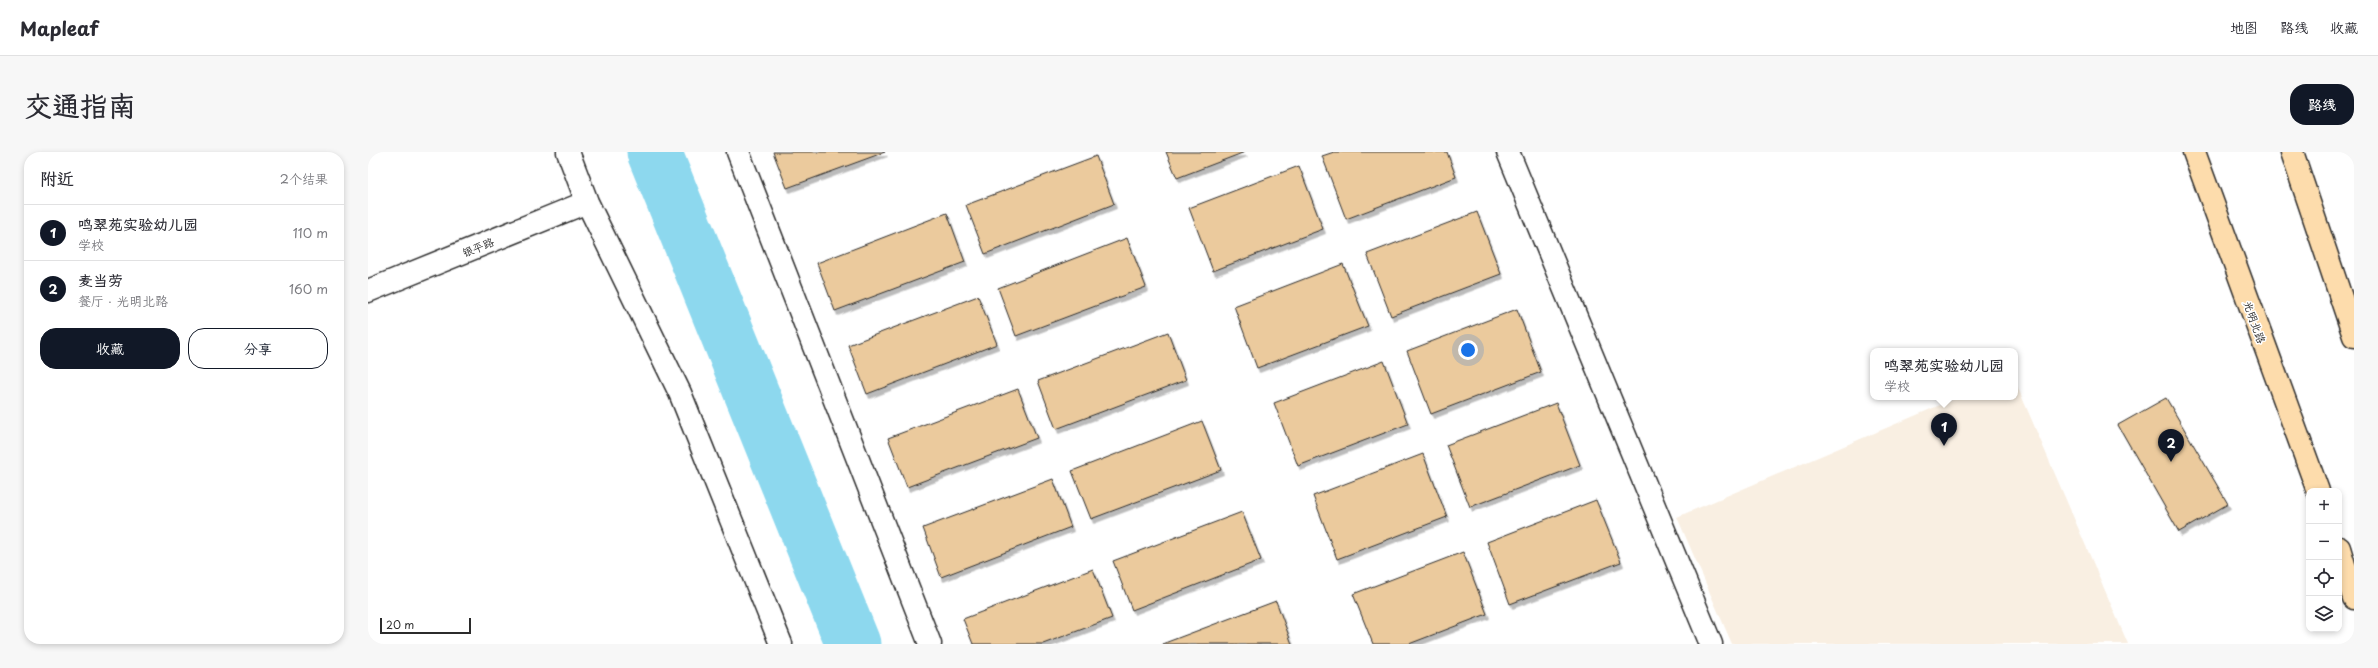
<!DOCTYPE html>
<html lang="zh">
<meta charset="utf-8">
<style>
:root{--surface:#fff;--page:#f7f7f7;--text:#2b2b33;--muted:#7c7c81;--line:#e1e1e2;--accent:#111827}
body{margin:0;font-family:"Playpen Sans","LXGW WenKai TC",sans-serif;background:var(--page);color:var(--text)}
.controls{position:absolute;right:12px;bottom:12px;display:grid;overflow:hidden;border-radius:8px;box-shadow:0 2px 6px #0003}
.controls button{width:36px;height:36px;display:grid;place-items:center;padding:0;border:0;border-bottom:1px solid var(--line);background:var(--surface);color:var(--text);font:20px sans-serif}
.scale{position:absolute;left:12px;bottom:10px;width:91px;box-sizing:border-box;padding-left:4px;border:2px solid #2b2b2b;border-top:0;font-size:11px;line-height:14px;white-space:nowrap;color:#2b2b2b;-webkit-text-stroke:3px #fff;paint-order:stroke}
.you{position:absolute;left:1100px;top:198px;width:14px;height:14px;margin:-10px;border:3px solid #fff;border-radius:50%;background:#1a73e8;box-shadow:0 0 0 6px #1a73e833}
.badge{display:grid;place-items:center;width:26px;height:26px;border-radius:50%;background:var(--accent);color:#fff;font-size:13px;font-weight:700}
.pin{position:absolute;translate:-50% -33px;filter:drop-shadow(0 1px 2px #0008)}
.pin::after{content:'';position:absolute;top:21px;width:14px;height:12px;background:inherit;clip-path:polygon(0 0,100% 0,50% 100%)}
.popup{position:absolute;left:1502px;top:196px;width:148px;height:52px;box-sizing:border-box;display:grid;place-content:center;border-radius:8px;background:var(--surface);filter:drop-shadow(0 1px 3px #0005);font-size:13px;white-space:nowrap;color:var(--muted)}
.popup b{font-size:15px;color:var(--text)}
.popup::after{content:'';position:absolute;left:50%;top:100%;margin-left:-8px;border:8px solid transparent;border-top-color:var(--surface)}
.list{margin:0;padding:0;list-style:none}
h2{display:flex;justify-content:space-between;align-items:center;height:52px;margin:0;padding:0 16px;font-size:17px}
h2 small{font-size:13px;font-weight:400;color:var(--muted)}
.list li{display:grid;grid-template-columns:26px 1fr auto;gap:12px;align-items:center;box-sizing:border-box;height:56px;padding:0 16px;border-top:1px solid var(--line)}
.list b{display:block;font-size:15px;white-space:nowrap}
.list p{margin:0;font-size:13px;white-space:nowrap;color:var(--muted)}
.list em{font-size:13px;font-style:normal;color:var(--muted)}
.actions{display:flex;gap:8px;padding:12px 16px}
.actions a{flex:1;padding:9px 0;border:1px solid var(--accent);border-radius:16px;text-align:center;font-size:14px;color:var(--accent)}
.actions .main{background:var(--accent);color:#fff}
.icon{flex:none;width:22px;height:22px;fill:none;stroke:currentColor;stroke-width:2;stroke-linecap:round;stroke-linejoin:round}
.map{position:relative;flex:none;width:1986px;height:492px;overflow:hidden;border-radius:16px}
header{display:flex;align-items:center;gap:24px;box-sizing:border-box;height:56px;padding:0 20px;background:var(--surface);border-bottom:1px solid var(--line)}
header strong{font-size:19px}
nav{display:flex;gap:22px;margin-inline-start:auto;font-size:14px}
.intro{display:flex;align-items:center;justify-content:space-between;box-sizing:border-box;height:96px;padding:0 24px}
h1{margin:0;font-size:28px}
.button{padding:10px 18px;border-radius:16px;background:var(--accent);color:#fff;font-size:14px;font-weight:700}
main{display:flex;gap:24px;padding:0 24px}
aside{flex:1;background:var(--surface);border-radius:16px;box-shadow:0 2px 6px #0003}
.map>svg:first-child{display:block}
.built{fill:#f9efe2}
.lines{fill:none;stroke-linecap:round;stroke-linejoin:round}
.river{stroke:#8dd8ee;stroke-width:55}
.building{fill:#ebca9d;stroke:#2b2b2b;filter:url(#shadow)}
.street-casing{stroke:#2b2b2b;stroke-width:25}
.secondary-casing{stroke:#2b2b2b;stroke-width:25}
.primary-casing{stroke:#2b2b2b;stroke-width:25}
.street{stroke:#fff;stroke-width:22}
.secondary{stroke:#fff;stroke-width:22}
.primary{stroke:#fddcac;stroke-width:22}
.labels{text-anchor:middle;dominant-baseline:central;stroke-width:3;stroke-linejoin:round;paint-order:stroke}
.street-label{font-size:11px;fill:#2b2b2b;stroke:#fff}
</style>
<header>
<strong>Mapleaf</strong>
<nav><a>地图</a><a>路线</a><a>收藏</a></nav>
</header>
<div class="intro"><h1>交通指南</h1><a class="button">路线</a></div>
<main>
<aside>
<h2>附近<small>2个结果</small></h2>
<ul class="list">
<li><span class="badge">1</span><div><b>鸣翠苑实验幼儿园</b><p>学校</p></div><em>110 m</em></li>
<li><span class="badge">2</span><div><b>麦当劳</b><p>餐厅 · 光明北路</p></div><em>160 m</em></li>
</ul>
<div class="actions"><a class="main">收藏</a><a>分享</a></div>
</aside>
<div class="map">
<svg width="1986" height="492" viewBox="0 0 1986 492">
<defs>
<filter id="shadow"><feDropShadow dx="2.5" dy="4.5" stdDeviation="0" flood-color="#0004"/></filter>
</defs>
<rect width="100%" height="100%" fill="#fff"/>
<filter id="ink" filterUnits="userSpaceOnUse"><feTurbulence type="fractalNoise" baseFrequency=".025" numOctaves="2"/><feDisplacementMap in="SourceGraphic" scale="8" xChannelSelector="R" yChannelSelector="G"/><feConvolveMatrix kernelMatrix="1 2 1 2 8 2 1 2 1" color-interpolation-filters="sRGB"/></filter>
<g filter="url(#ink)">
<!-- built -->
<path class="built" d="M 1647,229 L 1760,492 L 1364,492 L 1309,365 L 1591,245 L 1647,245 Z"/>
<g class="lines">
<!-- river -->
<path class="river" d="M 286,0 L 485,492"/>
</g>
<!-- building -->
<path class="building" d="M 405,0 L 517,0 L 419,36 Z
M 798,0 L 877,0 L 809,26 Z
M 966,0 L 1079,0 L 1088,25 L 978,67 L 954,4 Z
M 728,4 L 746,52 L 617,102 L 598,53 Z
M 931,14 L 955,77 L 845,119 L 821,56 Z
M 1109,60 L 1133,122 L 1023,164 L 999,102 Z
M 579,61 L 597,110 L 467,159 L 449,111 Z
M 759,86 L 778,135 L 648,184 L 630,136 Z
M 975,112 L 1000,174 L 889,216 L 866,154 Z
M 610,144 L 629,192 L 499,242 L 480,193 Z
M 1149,157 L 1173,220 L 1063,262 L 1039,199 Z
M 800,180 L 818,228 L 688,277 L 670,229 Z
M 1016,209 L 1040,272 L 930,314 L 906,251 Z
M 650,237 L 669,286 L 539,335 L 520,286 Z
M 1798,246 L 1860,352 L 1811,380 L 1750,273 Z
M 1188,251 L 1212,313 L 1102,355 L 1078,293 Z
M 834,269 L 853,318 L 723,367 L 704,319 Z
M 1055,302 L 1079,365 L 969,407 L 945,344 Z
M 685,327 L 703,375 L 573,425 L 555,376 Z
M 1228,348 L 1253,410 L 1142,452 L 1119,390 Z
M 874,360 L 893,408 L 764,458 L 745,409 Z
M 1095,400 L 1119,462 L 1041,492 L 1005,492 L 985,442 Z
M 725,417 L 744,466 L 675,492 L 605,492 L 595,467 Z
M 908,449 L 924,492 L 794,492 Z"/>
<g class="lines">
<!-- street casing -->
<g class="street-casing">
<path id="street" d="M 370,0 L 562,492
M 1140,0 L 1343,492"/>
</g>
<!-- secondary casing -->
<g class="secondary-casing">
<path id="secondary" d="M 200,0 L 219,50 L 312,241 L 413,492
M 0,139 L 219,50"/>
</g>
<!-- primary casing -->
<g class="primary-casing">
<path id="primary" d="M 1826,0 L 1950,339
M 1924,0 L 1986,184
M 1971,396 L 1986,446"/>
</g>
<!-- street -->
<use href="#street" class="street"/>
<!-- secondary -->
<use href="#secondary" class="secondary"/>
<!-- primary -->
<use href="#primary" class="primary"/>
</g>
</g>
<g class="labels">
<!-- street labels -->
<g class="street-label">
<text transform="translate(110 95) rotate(-22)">银平路</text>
<text transform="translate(1887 170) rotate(70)">光明北路</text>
</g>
</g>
</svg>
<div class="controls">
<button>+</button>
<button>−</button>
<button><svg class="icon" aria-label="locate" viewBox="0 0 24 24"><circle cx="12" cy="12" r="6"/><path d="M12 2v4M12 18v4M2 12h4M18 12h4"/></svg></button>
<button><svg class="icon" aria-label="layers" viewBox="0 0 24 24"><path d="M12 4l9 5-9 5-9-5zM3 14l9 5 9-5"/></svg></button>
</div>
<div class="scale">20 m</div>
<div class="you"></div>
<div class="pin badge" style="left:1576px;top:294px">1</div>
<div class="popup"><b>鸣翠苑实验幼儿园</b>学校</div>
<div class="pin badge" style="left:1803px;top:310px">2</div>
</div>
</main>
